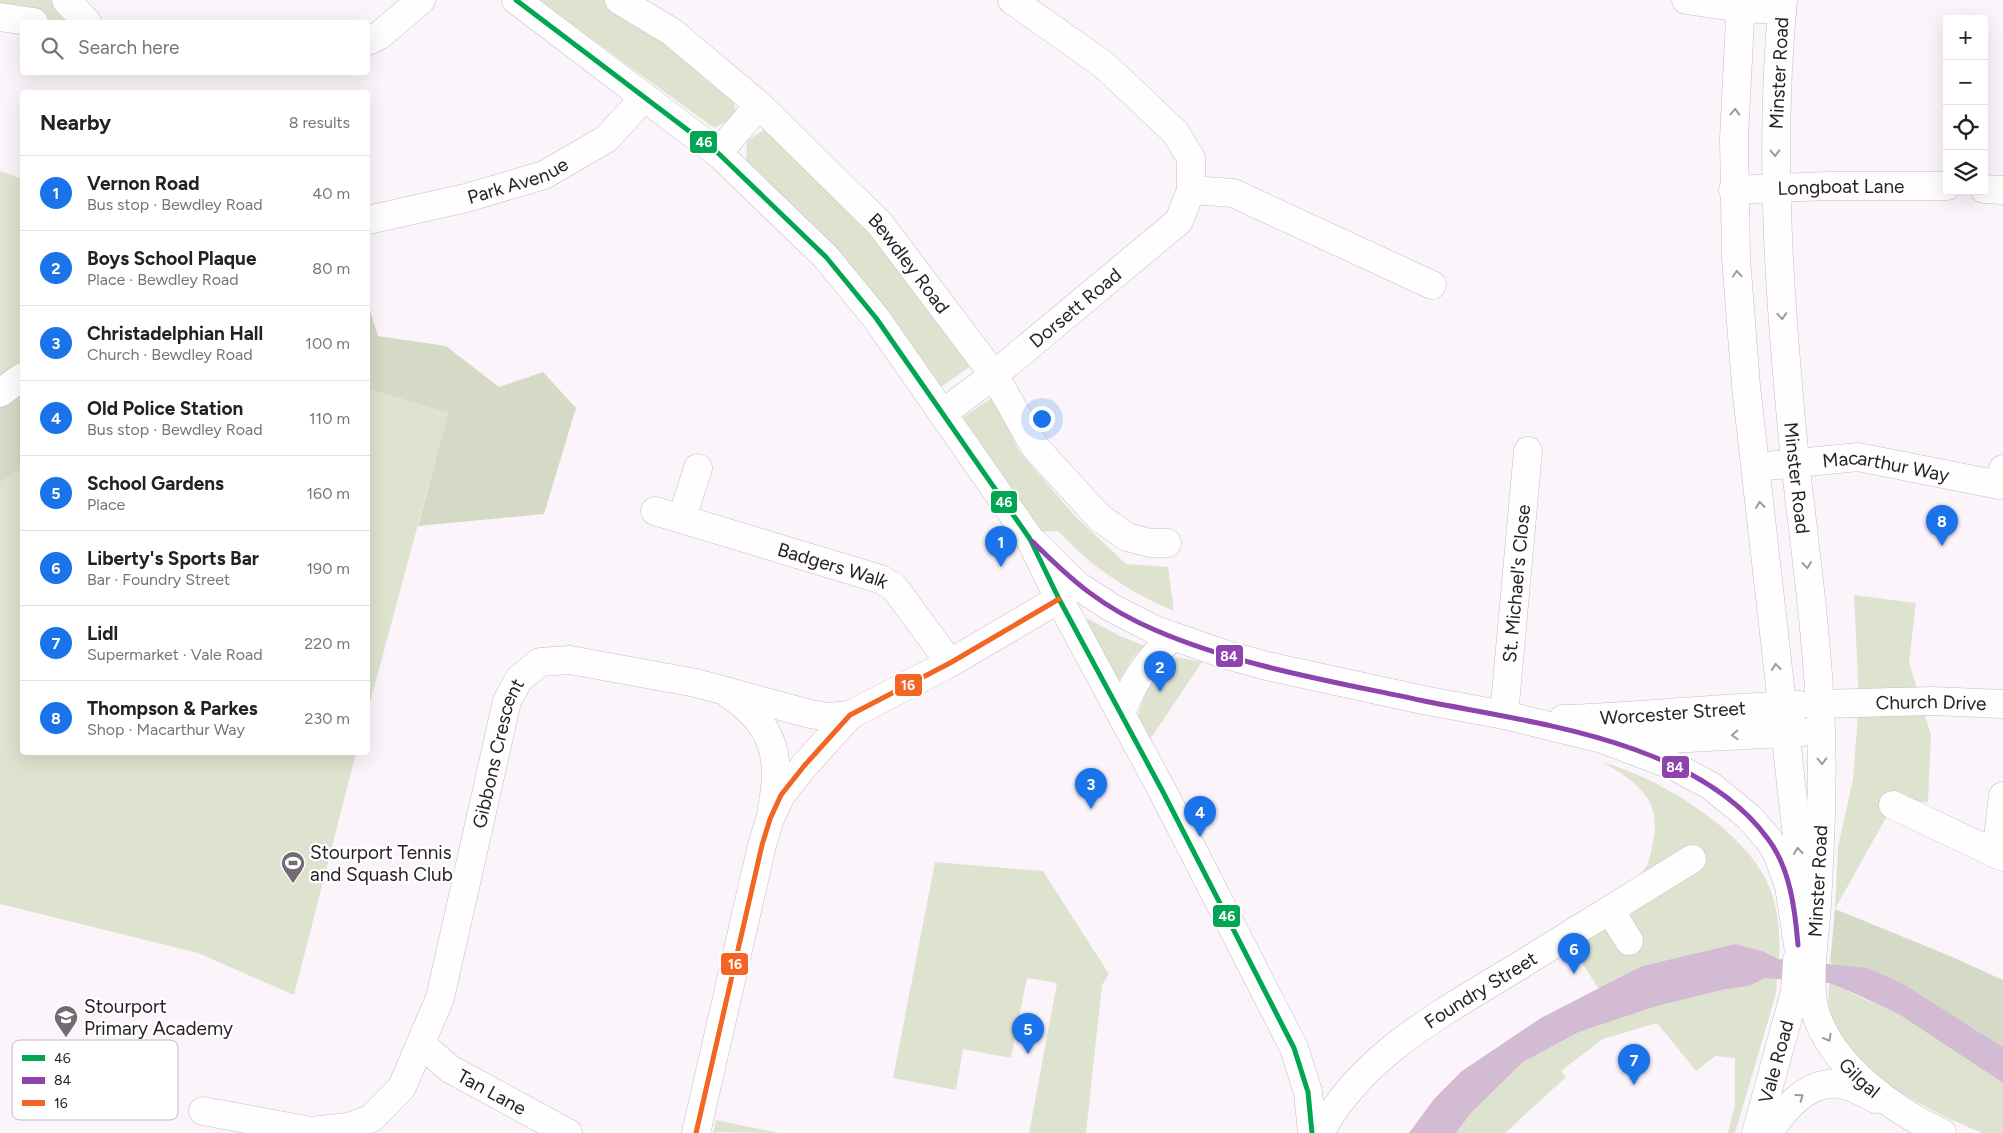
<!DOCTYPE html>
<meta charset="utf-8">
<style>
:root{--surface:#fff;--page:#f6f6f6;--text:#222;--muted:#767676;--line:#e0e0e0;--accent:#1a73e8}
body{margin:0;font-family:Figtree,sans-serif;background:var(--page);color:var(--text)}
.controls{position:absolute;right:15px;top:15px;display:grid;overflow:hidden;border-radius:5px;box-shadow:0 5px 20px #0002}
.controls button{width:45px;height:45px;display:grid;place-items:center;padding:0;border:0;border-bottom:1px solid var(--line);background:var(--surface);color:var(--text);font:25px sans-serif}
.you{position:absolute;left:1041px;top:418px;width:18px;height:18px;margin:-12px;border:4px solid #fff;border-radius:50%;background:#1a73e8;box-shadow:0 0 0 8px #1a73e833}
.badge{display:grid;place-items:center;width:32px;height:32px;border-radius:50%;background:var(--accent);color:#fff;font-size:16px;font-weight:700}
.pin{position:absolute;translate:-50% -41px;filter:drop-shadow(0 1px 2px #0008)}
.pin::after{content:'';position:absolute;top:26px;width:18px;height:15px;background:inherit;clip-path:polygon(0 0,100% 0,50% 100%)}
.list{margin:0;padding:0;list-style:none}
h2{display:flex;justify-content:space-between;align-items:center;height:65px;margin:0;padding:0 20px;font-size:21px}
h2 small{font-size:16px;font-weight:400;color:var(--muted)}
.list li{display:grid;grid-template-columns:32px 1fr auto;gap:15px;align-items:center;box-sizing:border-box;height:75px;padding:0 20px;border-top:1px solid var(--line)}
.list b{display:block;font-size:19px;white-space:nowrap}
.list p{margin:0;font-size:16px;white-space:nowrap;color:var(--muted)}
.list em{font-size:16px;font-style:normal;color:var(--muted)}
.icon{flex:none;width:28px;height:28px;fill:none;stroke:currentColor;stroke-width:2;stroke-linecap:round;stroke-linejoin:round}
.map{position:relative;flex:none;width:2003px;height:1133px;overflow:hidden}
.search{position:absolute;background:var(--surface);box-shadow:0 5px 20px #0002;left:20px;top:20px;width:350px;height:55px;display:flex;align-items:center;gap:12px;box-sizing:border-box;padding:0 18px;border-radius:5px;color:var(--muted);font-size:19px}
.panel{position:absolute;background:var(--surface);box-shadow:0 5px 20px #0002;left:20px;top:90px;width:350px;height:665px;border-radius:5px}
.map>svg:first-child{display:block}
.green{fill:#dee3d0}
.forest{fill:#d5dac6}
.water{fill:#d3bbd4}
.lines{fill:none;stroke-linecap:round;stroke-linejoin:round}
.minor-casing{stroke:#c4bdc4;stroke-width:29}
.major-casing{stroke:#c4bdc4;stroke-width:29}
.minor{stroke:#fefefe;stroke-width:28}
.major{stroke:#fefefe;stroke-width:28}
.bus-1-casing{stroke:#fff;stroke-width:9}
.bus-2-casing{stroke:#fff;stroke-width:9}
.bus-3-casing{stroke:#fff;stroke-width:9}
.bus-1{stroke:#00a651;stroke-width:5}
.bus-2{stroke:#8e44ad;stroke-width:5}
.bus-3{stroke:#f26522;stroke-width:5}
.oneway{stroke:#9e9b9e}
.labels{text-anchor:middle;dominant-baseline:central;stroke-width:4.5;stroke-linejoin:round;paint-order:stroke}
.street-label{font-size:19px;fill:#292129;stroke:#fff}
.poi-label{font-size:19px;fill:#292129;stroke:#fff;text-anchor:start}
.key{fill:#fff;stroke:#bfbcbf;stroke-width:1}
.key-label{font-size:14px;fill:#292129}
.line-badge{stroke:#fff;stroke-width:2}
.badge-label{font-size:14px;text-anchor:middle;font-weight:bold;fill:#fff}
</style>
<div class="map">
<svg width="2003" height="1133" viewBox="0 0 2003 1133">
<rect width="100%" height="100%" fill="#fbf5fb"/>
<!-- green -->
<path class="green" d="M 0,0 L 66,0 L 87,22 L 34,22 L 0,17 Z
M 538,0 L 606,0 L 734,92 L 735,117 L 714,128 Z
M 769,126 L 875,229 L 971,366 L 935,391 L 746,164 L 747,141 Z
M 0,171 L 22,179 L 22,377 L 0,393 Z
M 368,389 L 448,413 L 368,710 Z
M 993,397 L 1019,451 L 1074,515 L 1126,564 L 1168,567 L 1174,611 C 1147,600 1121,585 1097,567 C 1083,557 1071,543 1058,531 L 1033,532 L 958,421 Z
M 22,469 L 22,752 L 356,753 L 294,995 L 198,953 L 0,904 L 0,482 Z
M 1854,595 L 1916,603 L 1909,662 L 1931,735 L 1928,802 L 1893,805 L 1835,909 L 1838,847 L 1853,779 L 1859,702 Z
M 1088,619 L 1120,636 L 1145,646 L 1134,656 L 1118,683 L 1086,621 Z
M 1177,657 L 1202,662 L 1149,741 L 1137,719 C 1143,697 1153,666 1177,657 Z
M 1602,762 C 1660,778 1750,832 1771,891 C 1779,915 1780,934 1779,959 L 1762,951 L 1735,944 L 1642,966 L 1599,989 L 1572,948 L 1606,927 L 1624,954 L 1642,943 C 1638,937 1633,930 1631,923 C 1630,917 1635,882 1638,877 C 1641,873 1645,869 1647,865 C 1650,859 1651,852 1652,846 C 1664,801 1638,782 1602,762 Z
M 935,862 L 1043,871 L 1109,974 L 1102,985 L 1086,1133 L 1029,1133 L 1057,983 L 1027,978 L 1011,1058 L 963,1049 L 956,1090 L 893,1078 Z
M 1765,978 L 1777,978 L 1776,994 L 1735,1133 L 1728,1133 L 1735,1104 L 1735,1058 L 1715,1056 L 1696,1071 L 1657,1023 L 1603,1039 L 1561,1071 L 1566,1077 L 1505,1133 L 1456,1133 L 1471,1113 L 1523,1062 L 1579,1032 L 1657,1006 L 1722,990 L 1749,986 Z
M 1829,983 L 1900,1015 L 2003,1083 L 2003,1133 L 1982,1133 L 1945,1117 L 1894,1089 L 1872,1073 L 1847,1047 L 1830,1018 L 1828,1007 Z
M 716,1120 L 779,1133 L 718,1132 L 713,1133 Z"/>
<!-- forest -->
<path class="forest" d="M 368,304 L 378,336 L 446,346 L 499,387 L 543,372 L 576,408 L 544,514 L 418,526 L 448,413 L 368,389 Z
M 22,377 L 22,469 L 0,482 L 0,393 Z
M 1835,909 L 1950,956 L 2003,980 L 2003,1047 L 1965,1023 L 1830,963 Z"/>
<!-- water -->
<path class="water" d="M 1735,944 L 1762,951 L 1779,959 L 1868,968 L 1903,984 L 2003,1047 L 2003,1083 L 1900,1015 L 1860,996 L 1829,983 L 1765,978 L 1749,986 L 1722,990 L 1657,1006 L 1579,1032 L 1523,1062 L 1471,1113 L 1456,1133 L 1409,1133 L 1434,1099 L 1462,1071 L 1541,1018 L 1642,966 Z"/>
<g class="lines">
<!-- minor casing -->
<g class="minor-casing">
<g id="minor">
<path d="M 66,0 L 87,22"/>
<path id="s1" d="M 619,0 L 672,32 L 759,105 L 880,224 L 994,375 L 1035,447 L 1099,517 L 1127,537 L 1150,543 L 1167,543"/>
<path d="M 1686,0 L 1741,8 L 1782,10"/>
<path d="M 0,17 L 34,22"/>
<path d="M 368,41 L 380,35 L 421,0"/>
<path d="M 718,153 L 759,105"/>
<path d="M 1984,189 L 2003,190"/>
<path d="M 1191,190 L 1233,193 L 1432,285"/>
<path id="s2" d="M 1733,190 L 1828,186 L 1947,186"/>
<path id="s3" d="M 368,220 L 466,198 L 544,175 L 606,139 L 644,98"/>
<path d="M 0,393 L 22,377"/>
<path id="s4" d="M 943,413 L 994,375 L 1179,221 L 1191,190 L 1191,158 L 1175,132 L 1104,65 L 1012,0"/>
<path id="s5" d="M 1756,467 L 1858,457 L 1999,485 L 2003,469"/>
<path id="s6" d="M 655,511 L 880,579 L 894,587 L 950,663"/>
<path d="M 682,518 L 698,468"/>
<path d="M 1031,541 L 1059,599 L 1163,792 L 1294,1048 L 1308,1092 L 1312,1133"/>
<path d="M 731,696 C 774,725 782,758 772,808"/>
<path id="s7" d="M 1820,704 L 1933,701 L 2003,704"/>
<path d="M 1121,714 C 1132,683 1148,660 1172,637"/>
<path id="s8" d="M 1504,715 L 1528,451"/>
<path d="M 1893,805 L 2003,857"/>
<path d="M 1996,854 L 2003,796"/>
<path d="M 1610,910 L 1629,941"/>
<path id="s9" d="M 421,1044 L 450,1069 L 568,1133"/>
<path id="s10" d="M 203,1111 L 311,1131 L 348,1127 L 372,1118 L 402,1087 L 440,998 L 507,701 L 519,679 L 540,662 L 570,660 L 696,683 L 810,714 L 829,717 L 850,715"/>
<path d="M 696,1133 L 762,845 L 770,819 L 781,795 L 804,766 L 850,715 L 950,663 L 1059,599"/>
<path id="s11" d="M 1320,1133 C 1363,1051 1452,1008 1527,961 C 1582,927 1637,893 1692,859"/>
</g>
</g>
<!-- major casing -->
<g class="major-casing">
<g id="major">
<path d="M 516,0 L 718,153 L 826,257 L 876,318 L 1030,539 L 1078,586 L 1112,608 L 1155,630 L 1227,655 L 1267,666 L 1423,700 L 1504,715 L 1602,739 L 1674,766 L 1711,786 L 1749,817 L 1769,840 L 1777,853 L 1789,886 L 1798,945"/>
<path d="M 1741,0 L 1734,138 L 1736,258 L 1746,386 L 1799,854 L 1800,892"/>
<path id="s12" d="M 1783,0 C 1768,154 1780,307 1795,461 C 1805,550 1818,640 1821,730 C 1823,788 1820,846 1817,904 C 1815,934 1807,983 1815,1011 C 1831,1066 1893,1110 1942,1133"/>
<path id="s13" d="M 1563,719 C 1642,717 1720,707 1799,705"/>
<path d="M 1620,739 L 1669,739 L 1802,732"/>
<path id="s14" d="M 1756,1133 L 1795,992 L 1797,960"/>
<path d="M 1768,1133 C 1784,1110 1807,1080 1839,1084 C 1852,1086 1864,1093 1876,1099"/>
</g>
</g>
<!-- minor -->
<use href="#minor" class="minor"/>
<!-- major -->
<use href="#major" class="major"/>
<!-- bus-1 casing -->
<g class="bus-1-casing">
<path id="bus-1" d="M 516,0 L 718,153 L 826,257 L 876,318 L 1030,539 L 1059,599 L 1163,792 L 1294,1048 L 1308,1092 L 1312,1133"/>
</g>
<!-- bus-2 casing -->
<g class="bus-2-casing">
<path id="bus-2" d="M 1033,542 C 1072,581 1103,608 1155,630 C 1238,666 1336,682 1424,701 C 1534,723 1697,741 1768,839 C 1790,868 1795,909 1798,945"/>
</g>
<!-- bus-3 casing -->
<g class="bus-3-casing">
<path id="bus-3" d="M 696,1133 L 762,845 L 770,819 L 781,795 L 804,766 L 850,715 L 950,663 L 1059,599"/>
</g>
<!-- bus-1 -->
<use href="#bus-1" class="bus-1"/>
<!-- bus-2 -->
<use href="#bus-2" class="bus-2"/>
<!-- bus-3 -->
<use href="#bus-3" class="bus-3"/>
</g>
<!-- one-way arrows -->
<defs><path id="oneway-chevron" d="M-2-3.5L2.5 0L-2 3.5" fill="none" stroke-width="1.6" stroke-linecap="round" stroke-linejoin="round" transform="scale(1.25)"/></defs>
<g class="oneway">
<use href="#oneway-chevron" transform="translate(1735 112) rotate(-88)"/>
<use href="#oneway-chevron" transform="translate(1775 153) rotate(89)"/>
<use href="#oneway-chevron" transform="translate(1737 274) rotate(-94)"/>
<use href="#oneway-chevron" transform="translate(1782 316) rotate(86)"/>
<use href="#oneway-chevron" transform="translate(1760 505) rotate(-96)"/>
<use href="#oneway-chevron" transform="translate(1807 565) rotate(84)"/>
<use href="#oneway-chevron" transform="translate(1776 667) rotate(-97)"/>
<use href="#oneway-chevron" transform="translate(1735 735) rotate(177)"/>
<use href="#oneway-chevron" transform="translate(1822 761) rotate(89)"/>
<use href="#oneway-chevron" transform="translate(1798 851) rotate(-96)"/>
<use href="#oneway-chevron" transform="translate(1828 1038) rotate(60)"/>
<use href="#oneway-chevron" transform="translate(1800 1097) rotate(-36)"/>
</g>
<!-- icons -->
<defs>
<g id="stadium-pin" transform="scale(1.25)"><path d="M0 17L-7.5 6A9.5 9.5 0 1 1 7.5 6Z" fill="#726b72" stroke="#fff"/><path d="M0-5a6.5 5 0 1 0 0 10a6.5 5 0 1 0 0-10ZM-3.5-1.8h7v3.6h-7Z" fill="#fff"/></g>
<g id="school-pin" transform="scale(1.25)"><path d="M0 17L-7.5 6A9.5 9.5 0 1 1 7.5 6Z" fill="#726b72" stroke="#fff"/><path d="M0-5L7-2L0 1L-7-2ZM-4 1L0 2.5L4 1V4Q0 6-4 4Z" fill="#fff"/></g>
</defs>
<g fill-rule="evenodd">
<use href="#stadium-pin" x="293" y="863"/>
<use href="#school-pin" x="66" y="1017"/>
</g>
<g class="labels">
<!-- street labels -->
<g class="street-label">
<text transform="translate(1779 73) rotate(-87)">Minster Road</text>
<text stroke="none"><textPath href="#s3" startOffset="155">Park Avenue</textPath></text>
<text stroke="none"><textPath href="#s2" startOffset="108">Longboat Lane</textPath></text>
<text stroke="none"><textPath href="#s1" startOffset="394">Bewdley Road</textPath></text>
<text stroke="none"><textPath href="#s4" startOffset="169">Dorsett Road</textPath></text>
<text stroke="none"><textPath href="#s5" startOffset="131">Macarthur Way</textPath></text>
<text stroke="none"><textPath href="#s12" startOffset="479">Minster Road</textPath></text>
<text stroke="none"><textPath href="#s6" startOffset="186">Badgers Walk</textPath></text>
<text stroke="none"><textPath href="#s8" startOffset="132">St. Michael's Close</textPath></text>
<text stroke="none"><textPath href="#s7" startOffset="111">Church Drive</textPath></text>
<text stroke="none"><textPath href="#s13" startOffset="110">Worcester Street</textPath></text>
<text stroke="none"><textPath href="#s10" startOffset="564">Gibbons Crescent</textPath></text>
<text transform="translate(1818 881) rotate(-87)">Minster Road</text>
<text stroke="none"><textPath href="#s11" startOffset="218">Foundry Street</textPath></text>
<text stroke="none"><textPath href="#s14" startOffset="74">Vale Road</textPath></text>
<text stroke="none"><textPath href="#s12" startOffset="1095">Gilgal</textPath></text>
<text stroke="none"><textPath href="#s9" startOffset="86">Tan Lane</textPath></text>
</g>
<!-- poi labels -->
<g class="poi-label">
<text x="310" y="852">Stourport Tennis<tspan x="310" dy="22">and Squash Club</tspan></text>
<text x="84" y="1006">Stourport<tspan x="84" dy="22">Primary Academy</tspan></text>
</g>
</g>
<!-- legend -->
<rect x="12" y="1040" width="166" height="80" rx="8" class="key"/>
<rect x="22" y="1055" width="23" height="6" fill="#00a651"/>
<rect x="22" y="1077" width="23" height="7" fill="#8e44ad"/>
<rect x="22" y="1100" width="23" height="6" fill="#f26522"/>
<g class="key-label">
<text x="54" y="1063">46</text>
<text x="54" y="1085">84</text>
<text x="54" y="1108">16</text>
</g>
<g class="line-badge">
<rect x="689" y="130" width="29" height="24" rx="5" fill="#00a651"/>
<rect x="990" y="490" width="28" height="24" rx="5" fill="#00a651"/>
<rect x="1215" y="644" width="29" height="24" rx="5" fill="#8e44ad"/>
<rect x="894" y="673" width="29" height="24" rx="5" fill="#f26522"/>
<rect x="1661" y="755" width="29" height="24" rx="5" fill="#8e44ad"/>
<rect x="1212" y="904" width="29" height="24" rx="5" fill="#00a651"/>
<rect x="720" y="952" width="29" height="24" rx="5" fill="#f26522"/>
</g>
<g class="badge-label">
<text x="704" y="147">46</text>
<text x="1004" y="507">46</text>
<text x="1229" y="661">84</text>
<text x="908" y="690">16</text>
<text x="1675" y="772">84</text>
<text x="1227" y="921">46</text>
<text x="735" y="969">16</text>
</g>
</svg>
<div class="controls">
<button>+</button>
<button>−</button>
<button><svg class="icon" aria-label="locate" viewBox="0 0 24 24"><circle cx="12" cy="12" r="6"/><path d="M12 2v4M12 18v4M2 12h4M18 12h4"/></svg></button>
<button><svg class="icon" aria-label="layers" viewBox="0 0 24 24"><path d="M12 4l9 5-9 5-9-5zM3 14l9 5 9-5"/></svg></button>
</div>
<div class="you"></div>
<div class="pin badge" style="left:1001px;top:567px">1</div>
<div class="pin badge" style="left:1160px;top:692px">2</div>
<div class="pin badge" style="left:1091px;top:809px">3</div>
<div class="pin badge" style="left:1200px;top:837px">4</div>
<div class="pin badge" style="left:1028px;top:1054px">5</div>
<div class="pin badge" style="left:1574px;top:974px">6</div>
<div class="pin badge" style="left:1634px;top:1085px">7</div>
<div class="pin badge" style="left:1942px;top:546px">8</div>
<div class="search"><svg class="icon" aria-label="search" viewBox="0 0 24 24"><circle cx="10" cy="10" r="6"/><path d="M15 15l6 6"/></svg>Search here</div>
<section class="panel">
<h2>Nearby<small>8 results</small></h2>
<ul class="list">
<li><span class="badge">1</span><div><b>Vernon Road</b><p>Bus stop · Bewdley Road</p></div><em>40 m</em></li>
<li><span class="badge">2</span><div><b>Boys School Plaque</b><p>Place · Bewdley Road</p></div><em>80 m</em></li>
<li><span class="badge">3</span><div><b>Christadelphian Hall</b><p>Church · Bewdley Road</p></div><em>100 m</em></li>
<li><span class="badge">4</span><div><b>Old Police Station</b><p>Bus stop · Bewdley Road</p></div><em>110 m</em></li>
<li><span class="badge">5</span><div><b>School Gardens</b><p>Place</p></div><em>160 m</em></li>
<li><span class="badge">6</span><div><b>Liberty's Sports Bar</b><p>Bar · Foundry Street</p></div><em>190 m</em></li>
<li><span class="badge">7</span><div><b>Lidl</b><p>Supermarket · Vale Road</p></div><em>220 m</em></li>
<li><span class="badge">8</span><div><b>Thompson &amp; Parkes</b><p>Shop · Macarthur Way</p></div><em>230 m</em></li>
</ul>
</section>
</div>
